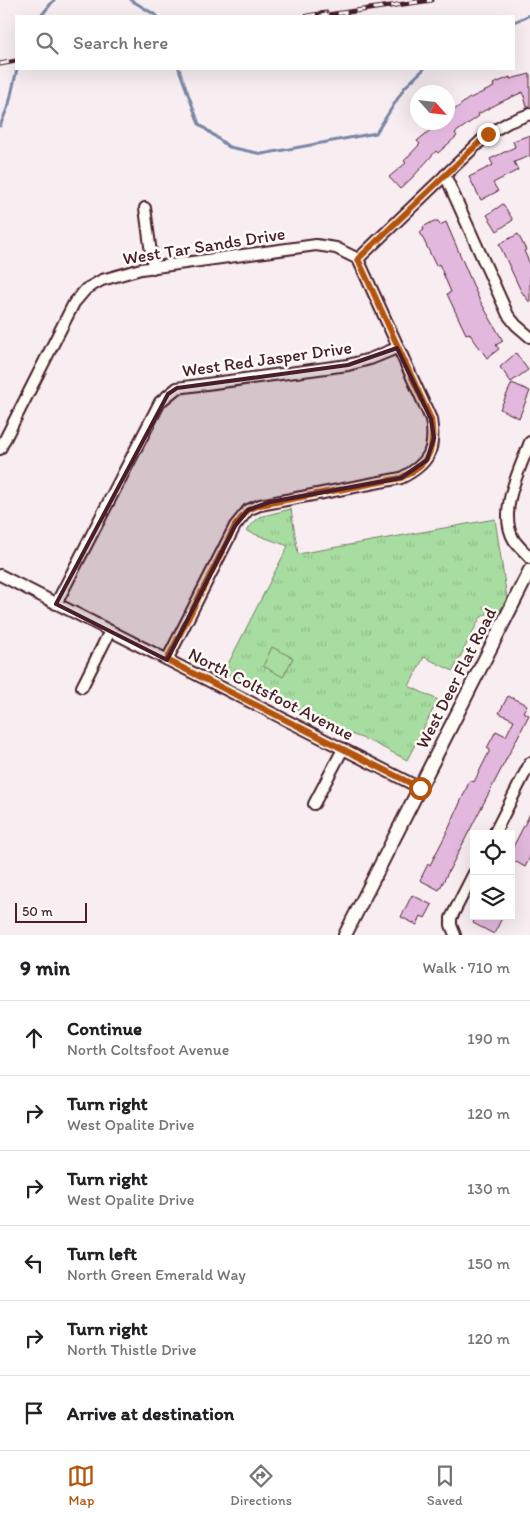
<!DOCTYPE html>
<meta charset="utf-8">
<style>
:root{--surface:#fff;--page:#f6f6f6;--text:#202124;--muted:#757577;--line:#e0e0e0;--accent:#b45309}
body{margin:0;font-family:Itim,sans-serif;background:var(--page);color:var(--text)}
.controls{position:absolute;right:15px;bottom:15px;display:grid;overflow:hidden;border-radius:0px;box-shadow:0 5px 20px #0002}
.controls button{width:45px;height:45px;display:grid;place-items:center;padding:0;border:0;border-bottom:1px solid var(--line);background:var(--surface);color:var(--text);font:25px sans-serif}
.compass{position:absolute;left:410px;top:85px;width:45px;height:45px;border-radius:50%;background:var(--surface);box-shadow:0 5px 20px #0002;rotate:117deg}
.scale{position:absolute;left:15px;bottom:12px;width:72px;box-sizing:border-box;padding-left:5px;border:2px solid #4a1f2b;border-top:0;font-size:14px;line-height:18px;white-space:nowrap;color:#4a1f2b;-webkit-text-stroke:4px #fdfcf7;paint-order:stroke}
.stop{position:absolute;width:15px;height:15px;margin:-11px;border:4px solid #b45309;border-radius:50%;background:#fff}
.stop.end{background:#b45309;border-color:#fff;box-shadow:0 1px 5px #0008}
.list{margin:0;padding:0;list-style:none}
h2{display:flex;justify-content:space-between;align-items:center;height:65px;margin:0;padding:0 20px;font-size:21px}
h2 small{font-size:16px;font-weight:400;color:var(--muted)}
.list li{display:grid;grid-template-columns:32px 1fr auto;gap:15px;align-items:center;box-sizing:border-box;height:75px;padding:0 20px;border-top:1px solid var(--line)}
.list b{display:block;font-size:19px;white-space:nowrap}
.list p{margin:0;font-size:16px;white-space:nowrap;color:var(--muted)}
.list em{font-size:16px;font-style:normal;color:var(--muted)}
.icon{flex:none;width:28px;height:28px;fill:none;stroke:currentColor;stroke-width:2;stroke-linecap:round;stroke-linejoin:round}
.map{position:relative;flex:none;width:530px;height:935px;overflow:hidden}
.search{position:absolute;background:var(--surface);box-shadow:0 5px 20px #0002;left:15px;right:15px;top:15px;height:55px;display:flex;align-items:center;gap:12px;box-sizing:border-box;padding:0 18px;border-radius:0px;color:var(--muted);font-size:19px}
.sheet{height:515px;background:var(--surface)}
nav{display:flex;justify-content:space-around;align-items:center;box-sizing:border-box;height:70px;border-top:1px solid var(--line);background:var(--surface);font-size:14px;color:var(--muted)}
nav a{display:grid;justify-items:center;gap:2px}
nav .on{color:var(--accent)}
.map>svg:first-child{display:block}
.grass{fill:url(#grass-tufts);stroke:#787e66}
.pitch{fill:#a7dda1;stroke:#787e66}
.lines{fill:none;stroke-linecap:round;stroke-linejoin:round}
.stream{stroke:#7987a5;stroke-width:3}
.building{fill:#e3b8de;stroke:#4a1f2b}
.minor-casing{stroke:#4a1f2b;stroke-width:14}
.tertiary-casing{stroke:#4a1f2b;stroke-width:16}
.minor{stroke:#fdfcf7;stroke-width:10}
.tertiary{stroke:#fdfcf7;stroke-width:12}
.rail-casing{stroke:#4a1f2b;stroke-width:5}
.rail{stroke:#fdfcf7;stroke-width:3;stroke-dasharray:9;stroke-linecap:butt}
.route{stroke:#b45309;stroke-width:6}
.marked{fill:#4a1f2b;fill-opacity:0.2;stroke:#4a1f2b;stroke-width:4;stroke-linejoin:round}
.labels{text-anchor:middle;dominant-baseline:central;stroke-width:5;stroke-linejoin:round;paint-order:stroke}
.street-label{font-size:18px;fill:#4a1f2b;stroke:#fdfcf7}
</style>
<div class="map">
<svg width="530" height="935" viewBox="0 0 530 935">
<defs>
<pattern id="grass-tufts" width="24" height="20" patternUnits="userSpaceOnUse" patternTransform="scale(1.25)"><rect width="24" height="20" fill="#a7dda1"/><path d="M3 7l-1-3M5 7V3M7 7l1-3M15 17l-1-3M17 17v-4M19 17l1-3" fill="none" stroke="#91bd8b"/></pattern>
</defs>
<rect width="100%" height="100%" fill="#f8eef2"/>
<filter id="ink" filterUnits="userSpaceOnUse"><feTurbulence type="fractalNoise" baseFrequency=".02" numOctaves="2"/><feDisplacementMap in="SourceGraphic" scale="10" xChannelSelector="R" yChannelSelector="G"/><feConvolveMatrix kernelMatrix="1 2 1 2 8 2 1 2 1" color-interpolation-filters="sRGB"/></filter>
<g filter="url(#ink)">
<!-- grass -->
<path class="grass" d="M 291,509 L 298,554 L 495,519 L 507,598 L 498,614 L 486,614 L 480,618 L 453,671 L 424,657 L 409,686 L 438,700 L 407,760 L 370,741 L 334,728 L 224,672 L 288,546 L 246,531 L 259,517 Z"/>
<!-- pitch -->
<path class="pitch" d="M 272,647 L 293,658 L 283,677 L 263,666 Z"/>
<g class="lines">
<!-- stream -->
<path class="stream" d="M 131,0 L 157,16
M 41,16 L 54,0
M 514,22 L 530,15
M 179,69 L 199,124 L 229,147 L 262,154 L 376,133 L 405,87 L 424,69
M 0,126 L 9,104 L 17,69"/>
</g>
<!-- building -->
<path class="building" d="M 530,74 L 530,107 L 527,107 L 523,92 L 501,102 L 478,114 L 479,116 L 455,133 L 457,136 L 438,153 L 436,151 L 413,177 L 400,189 L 389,177 L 406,163 L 404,161 L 420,144 L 417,141 L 440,122 L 448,122 L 448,116 L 453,111 L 468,99 L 494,87 L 493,84 L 510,77 L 510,79 Z
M 530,135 L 530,156 L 514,162 L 518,170 L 493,183 L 498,191 L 481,200 L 469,177 L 493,165 L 490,159 L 515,147 L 513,141 Z
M 503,204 L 513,220 L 497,231 L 487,215 Z
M 434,221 L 438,221 L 440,225 L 446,222 L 479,299 L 503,341 L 496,345 L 499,349 L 487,358 L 469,333 L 466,334 L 447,294 L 451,292 L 439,264 L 436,266 L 420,232 L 424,230 L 423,227 Z
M 518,234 L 526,250 L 524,251 L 530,264 L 530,303 L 521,291 L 499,244 Z
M 516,353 L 528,370 L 511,382 L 500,367 Z
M 512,383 L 530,391 L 519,418 L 500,409 Z
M 508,696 L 527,705 L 523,712 L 529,715 L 439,890 L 420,880 L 428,864 L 430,865 L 448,830 L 470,780 L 474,782 L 490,750 L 487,748 L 496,731 L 506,736 L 514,720 L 499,713 Z
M 530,814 L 530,857 L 525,867 L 511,859 L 511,851 Z
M 412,895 L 432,905 L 425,918 L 421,916 L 417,925 L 401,917 Z
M 476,916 L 503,916 L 494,934 L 473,923 Z"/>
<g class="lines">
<!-- minor casing -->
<g class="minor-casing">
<path id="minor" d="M 445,175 L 508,315 L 516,325 L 530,337
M 145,208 L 153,268
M 358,259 L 488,134 L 509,122 L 530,114
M 530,442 C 520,469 497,512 514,540 C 518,546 525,552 530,558
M 0,449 L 74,303 L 86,289 L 102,280 L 141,269 L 316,245 L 336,248 L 358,259
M 0,575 L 420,788
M 56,604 L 160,402 L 177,388 L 348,365 L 370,359 L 397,348
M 167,660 L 235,526 L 248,510 L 260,505 L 401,478 C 429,464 436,450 431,419 L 358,259
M 82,687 L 110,631
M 314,804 L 343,749
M 494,834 L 530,763
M 455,935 L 451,925 L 451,918 L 474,873"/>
</g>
<!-- tertiary casing -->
<g class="tertiary-casing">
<path id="tertiary" d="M 345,935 L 530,570"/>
</g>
<!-- minor -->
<use href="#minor" class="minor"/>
<!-- tertiary -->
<use href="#tertiary" class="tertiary"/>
<!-- rail casing -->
<g class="rail-casing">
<path id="rail" d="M 307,16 L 326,13
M 320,16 L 432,0
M 0,64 L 16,61"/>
</g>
<!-- rail -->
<use href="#rail" class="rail"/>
</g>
</g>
<g class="lines" filter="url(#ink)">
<!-- route -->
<path class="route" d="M 420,788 L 167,660 L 235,526 L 248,510 L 260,505 L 401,478 C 429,464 436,450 431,419 L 358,259 L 488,134"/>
</g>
<!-- marked area -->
<path class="marked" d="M 397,348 L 431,419 L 434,438 L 427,460 L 401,478 L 270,502 L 248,510 L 235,526 L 167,660 L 56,604 L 168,394 L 177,388 L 348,365 Z"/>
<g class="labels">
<!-- street labels -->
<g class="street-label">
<text transform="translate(204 246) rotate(-9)">West Tar Sands Drive</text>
<text transform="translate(267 359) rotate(-8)">West Red Jasper Drive</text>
<text transform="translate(456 678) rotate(-63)">West Deer Flat Road</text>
<text transform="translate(271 694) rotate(27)">North Coltsfoot Avenue</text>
</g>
</g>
</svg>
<div class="controls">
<button><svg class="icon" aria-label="locate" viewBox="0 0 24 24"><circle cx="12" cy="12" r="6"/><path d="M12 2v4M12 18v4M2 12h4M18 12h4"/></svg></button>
<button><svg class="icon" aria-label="layers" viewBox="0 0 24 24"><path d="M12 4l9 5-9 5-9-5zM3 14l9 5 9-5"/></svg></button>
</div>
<svg class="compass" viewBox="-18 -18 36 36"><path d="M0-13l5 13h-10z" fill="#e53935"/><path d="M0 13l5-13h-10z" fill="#757577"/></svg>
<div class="scale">50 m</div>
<div class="stop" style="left:420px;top:788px"></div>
<div class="stop end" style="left:488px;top:134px"></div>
<div class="search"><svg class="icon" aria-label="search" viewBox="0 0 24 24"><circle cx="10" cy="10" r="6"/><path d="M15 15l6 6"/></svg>Search here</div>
</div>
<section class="sheet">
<h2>9 min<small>Walk · 710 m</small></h2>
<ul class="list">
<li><svg class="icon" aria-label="ahead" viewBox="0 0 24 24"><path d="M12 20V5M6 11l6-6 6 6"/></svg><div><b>Continue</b><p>North Coltsfoot Avenue</p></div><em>190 m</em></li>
<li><svg class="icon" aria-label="right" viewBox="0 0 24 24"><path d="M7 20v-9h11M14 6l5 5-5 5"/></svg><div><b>Turn right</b><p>West Opalite Drive</p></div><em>120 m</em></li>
<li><svg class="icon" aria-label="right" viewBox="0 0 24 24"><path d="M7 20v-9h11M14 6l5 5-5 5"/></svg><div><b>Turn right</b><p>West Opalite Drive</p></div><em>130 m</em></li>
<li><svg class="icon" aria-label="left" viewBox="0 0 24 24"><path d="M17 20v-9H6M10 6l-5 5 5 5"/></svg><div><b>Turn left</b><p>North Green Emerald Way</p></div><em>150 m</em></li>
<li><svg class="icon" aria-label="right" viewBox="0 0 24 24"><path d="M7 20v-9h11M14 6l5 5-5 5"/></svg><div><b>Turn right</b><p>North Thistle Drive</p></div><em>120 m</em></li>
<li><svg class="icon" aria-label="arrive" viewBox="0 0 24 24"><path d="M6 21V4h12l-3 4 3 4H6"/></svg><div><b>Arrive at destination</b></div></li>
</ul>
</section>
<nav>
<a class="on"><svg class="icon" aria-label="map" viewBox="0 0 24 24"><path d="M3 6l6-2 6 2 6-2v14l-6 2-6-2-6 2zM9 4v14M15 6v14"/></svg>Map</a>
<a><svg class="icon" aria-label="directions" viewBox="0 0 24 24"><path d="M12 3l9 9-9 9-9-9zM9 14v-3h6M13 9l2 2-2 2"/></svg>Directions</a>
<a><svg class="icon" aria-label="saved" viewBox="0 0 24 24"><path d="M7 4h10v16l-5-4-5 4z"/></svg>Saved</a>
</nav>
